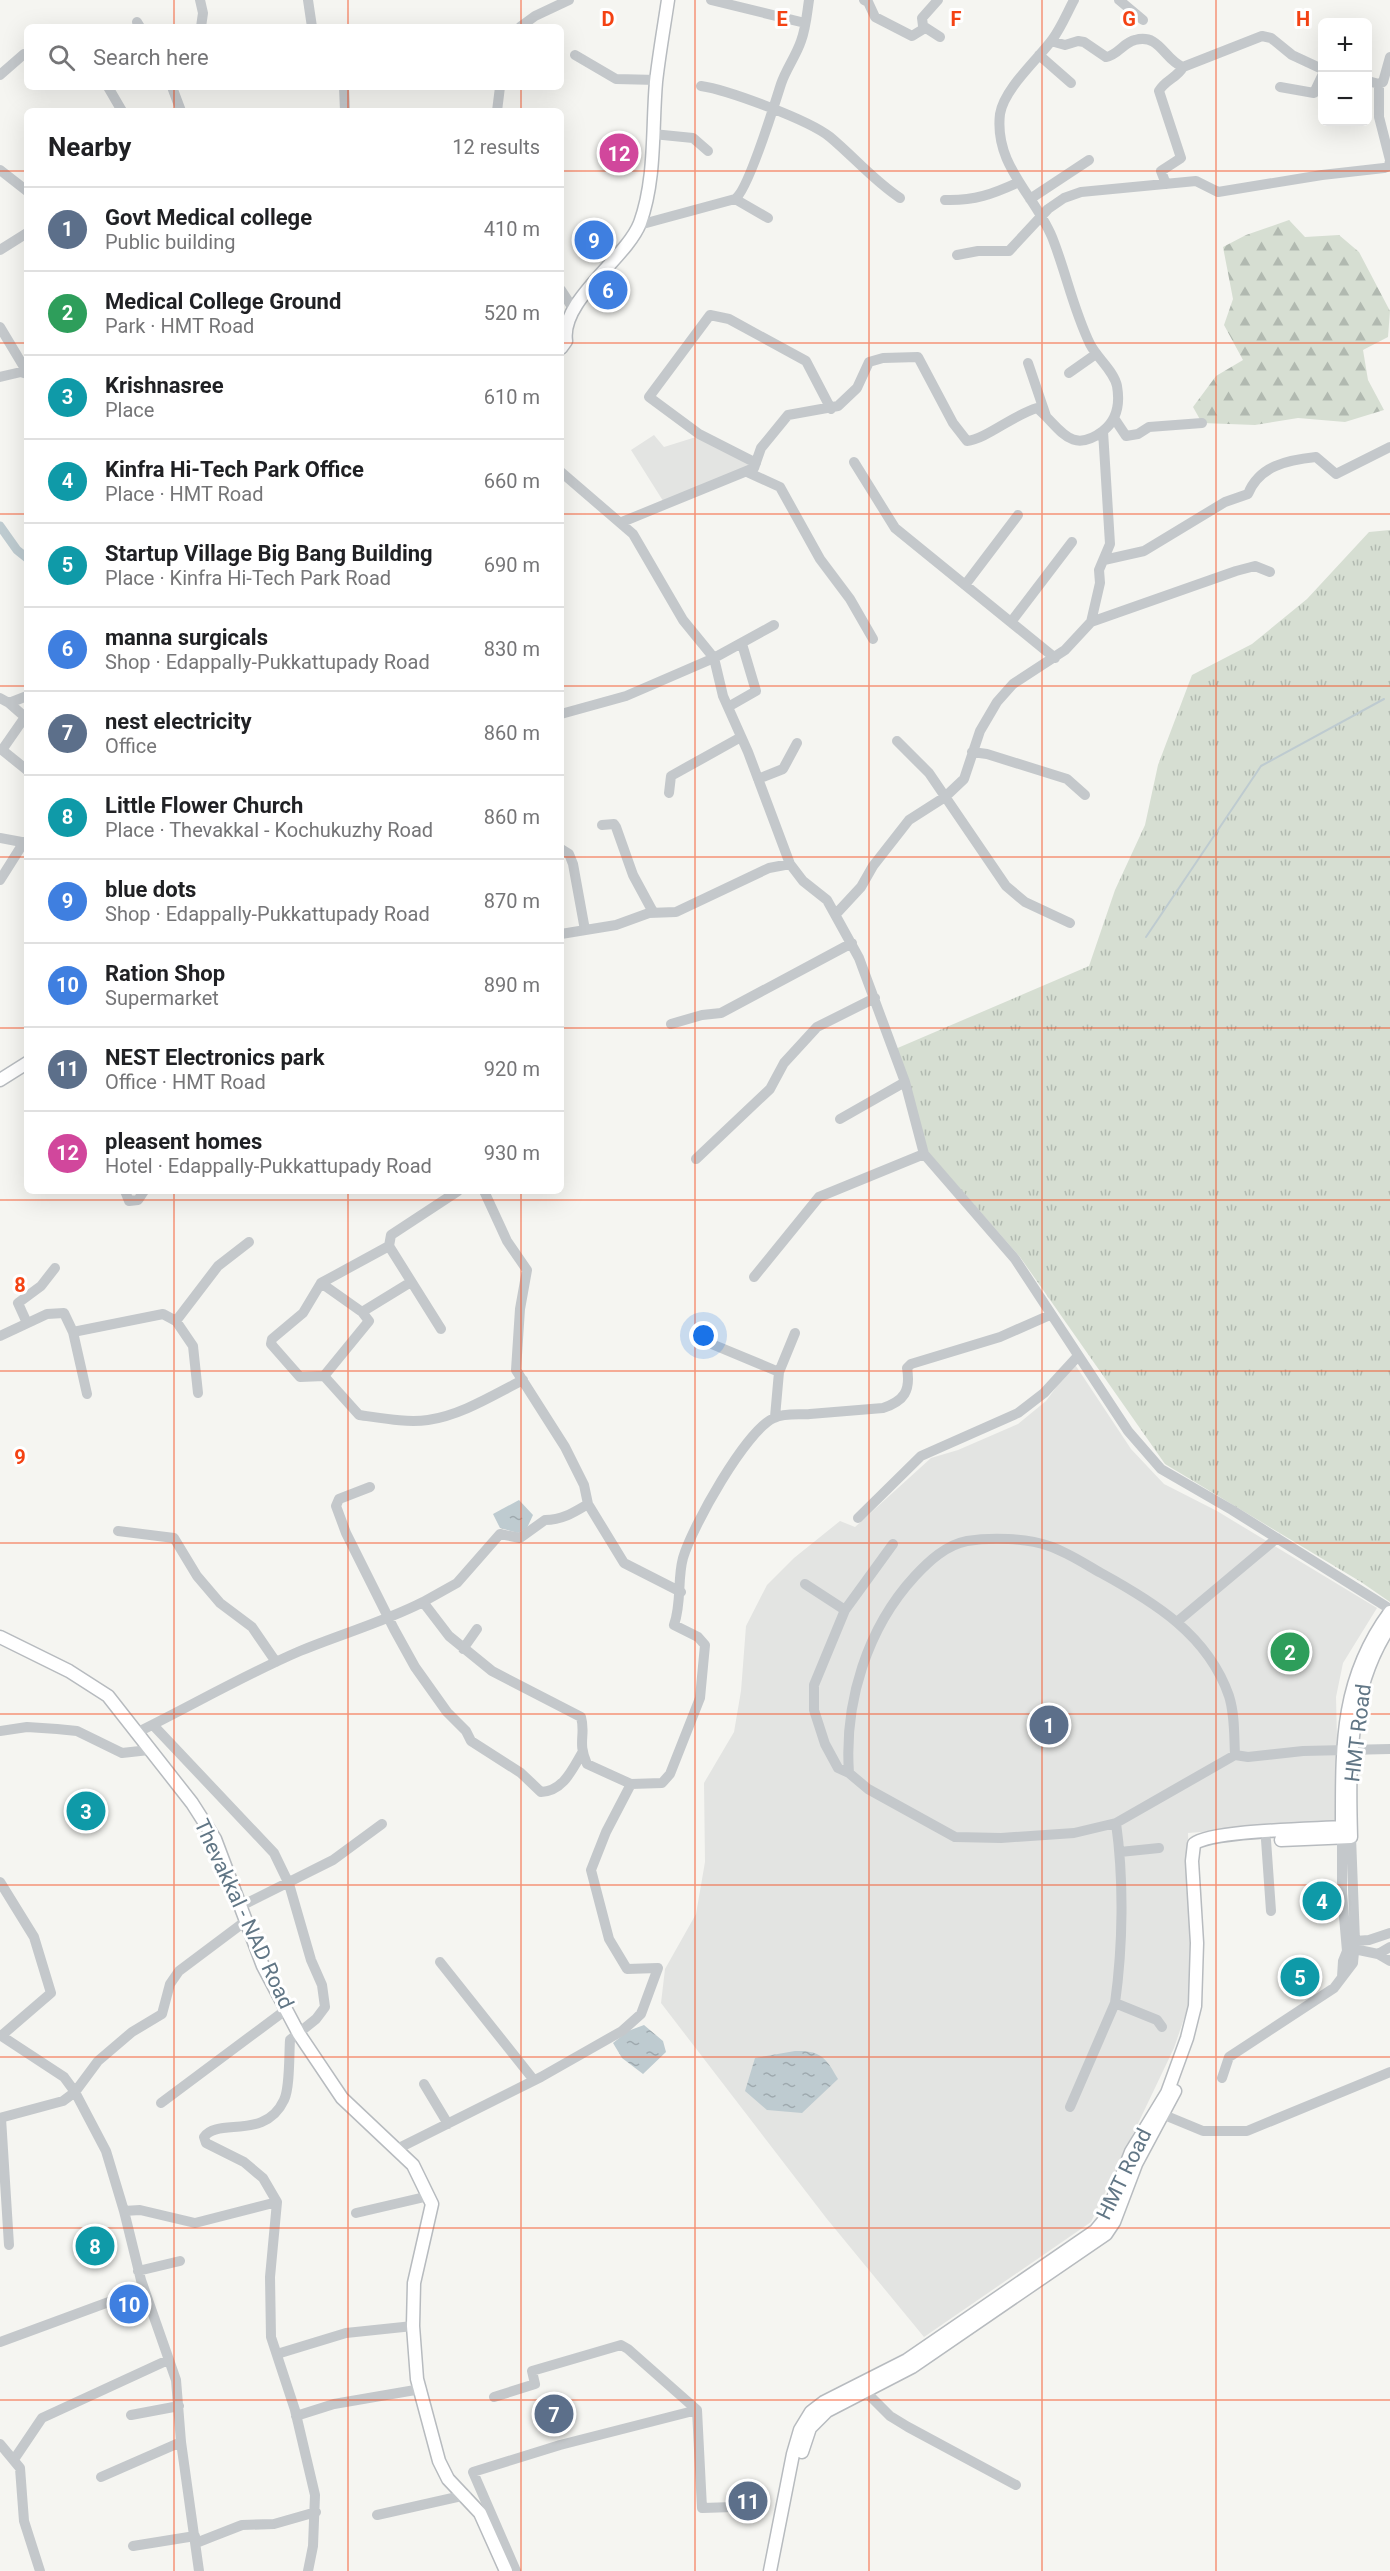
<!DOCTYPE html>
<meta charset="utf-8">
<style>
:root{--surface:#fff;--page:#f2f2f2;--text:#202124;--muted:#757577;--line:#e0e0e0;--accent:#db2777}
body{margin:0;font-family:Roboto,sans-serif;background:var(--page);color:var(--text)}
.controls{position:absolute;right:18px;top:18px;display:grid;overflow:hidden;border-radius:9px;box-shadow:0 6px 24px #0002}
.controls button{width:54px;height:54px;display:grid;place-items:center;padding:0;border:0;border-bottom:2px solid var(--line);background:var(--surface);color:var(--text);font:30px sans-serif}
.you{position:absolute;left:704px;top:1336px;width:21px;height:21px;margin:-15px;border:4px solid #fff;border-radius:50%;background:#1a73e8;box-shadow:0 0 0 9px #1a73e833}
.badge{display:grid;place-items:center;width:39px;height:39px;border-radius:50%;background:var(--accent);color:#fff;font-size:20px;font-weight:700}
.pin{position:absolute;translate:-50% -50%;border:3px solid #fff;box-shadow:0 2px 6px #0006}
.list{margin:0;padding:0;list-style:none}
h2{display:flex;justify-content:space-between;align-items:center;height:78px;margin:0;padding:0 24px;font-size:26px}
h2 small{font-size:20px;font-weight:400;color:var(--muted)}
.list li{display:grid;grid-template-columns:39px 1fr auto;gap:18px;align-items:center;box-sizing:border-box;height:84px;padding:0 24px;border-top:2px solid var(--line)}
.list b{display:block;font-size:22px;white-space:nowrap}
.list p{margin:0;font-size:20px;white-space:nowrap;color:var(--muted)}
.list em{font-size:20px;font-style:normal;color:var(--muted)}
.icon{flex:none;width:33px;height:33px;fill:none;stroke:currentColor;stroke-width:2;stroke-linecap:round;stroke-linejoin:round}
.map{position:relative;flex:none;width:1390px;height:2571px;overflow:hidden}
.search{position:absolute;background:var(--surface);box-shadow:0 6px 24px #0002;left:24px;top:24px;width:540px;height:66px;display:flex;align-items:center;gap:15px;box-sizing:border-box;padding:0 21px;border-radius:9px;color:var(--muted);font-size:22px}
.panel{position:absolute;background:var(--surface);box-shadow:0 6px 24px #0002;left:24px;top:108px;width:540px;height:1086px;border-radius:9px}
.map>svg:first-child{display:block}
.built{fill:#e3e4e2}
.grass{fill:url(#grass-tufts)}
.forest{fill:url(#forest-firs)}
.water{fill:url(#water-ripples)}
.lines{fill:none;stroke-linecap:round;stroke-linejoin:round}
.stream{stroke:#becbd0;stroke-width:2}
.canal{stroke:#becbd0;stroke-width:9}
.major-casing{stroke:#b7bbbf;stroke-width:15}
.minor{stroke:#c4c8cb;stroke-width:10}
.major{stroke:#fff;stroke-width:12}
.grid{fill:none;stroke:#f44213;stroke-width:1.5;stroke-opacity:0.55}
.labels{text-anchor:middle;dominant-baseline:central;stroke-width:6;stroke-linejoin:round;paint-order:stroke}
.street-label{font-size:21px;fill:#617685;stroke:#fff}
.grid-label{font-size:20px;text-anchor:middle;font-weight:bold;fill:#f44213;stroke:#fff;stroke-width:6;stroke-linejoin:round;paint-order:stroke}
</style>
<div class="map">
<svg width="1390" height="2571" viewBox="0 0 1390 2571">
<defs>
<pattern id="grass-tufts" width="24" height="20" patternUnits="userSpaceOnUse" patternTransform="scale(1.5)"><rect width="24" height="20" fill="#d6ded2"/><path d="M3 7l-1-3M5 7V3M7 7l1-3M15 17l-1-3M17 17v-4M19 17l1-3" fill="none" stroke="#b1b9b0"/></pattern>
<pattern id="forest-firs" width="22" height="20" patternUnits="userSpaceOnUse" patternTransform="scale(1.5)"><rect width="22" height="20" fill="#d6ded2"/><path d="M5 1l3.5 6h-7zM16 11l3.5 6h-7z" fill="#b1b9b0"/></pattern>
<pattern id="water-ripples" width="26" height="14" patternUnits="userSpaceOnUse" patternTransform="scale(1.5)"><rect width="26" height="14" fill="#becbd0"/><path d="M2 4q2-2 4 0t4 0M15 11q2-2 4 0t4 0" fill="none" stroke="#9ea9ae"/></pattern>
</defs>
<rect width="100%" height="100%" fill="#f5f5f1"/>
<!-- built -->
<path class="built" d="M 654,435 L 664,447 L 696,437 L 746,461 L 750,468 L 665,504 L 631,450 Z
M 1074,1363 L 1131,1449 L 1164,1484 L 1217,1511 L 1377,1608 L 1343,1663 L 1336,1697 L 1339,1821 L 1188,1833 L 1192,1995 L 1174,2048 L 1091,2222 L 924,2337 L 827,2219 L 661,2003 L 665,1969 L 696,1914 L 705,1862 L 704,1783 L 734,1732 L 741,1691 L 746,1626 L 767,1585 L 794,1558 L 840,1521 L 855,1527 L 931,1458 L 958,1450 L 1018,1424 L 1046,1401 Z"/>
<!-- grass -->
<path class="grass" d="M 1390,530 L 1390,1602 L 1361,1582 L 1165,1464 L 1020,1257 L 928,1152 L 893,1050 L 1089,966 L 1115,890 L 1145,825 L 1158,765 L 1192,675 L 1252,644 L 1307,599 L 1369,532 Z"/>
<!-- forest -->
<path class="forest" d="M 1289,220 L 1305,237 L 1339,235 L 1359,252 L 1390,311 L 1388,337 L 1363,350 L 1368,380 L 1384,410 L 1345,422 L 1298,418 L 1255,425 L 1202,423 L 1193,407 L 1216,376 L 1243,360 L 1224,325 L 1233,299 L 1223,247 L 1246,235 Z"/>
<!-- water -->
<path class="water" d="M 519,1500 L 533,1515 L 527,1528 L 518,1533 L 500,1528 L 493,1514 Z
M 644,2025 L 663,2041 L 666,2052 L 643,2074 L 622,2058 L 613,2043 L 628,2031 Z
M 795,2051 C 821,2050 826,2058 838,2079 L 802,2113 L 767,2110 L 745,2091 L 755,2058 Z"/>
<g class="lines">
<!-- stream -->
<path class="stream" d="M 1146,937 L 1261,766 L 1384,699"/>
<!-- canal -->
<path class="canal" d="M 0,526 L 17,550 L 27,558"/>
<!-- major casing -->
<g class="major-casing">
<path id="major" d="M 561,348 L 566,341 C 560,300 626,259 640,223 C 656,179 652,128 656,82 C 659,55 664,27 668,0
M 0,1080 L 27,1063
M 0,1637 L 69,1671 L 108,1696 L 192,1803 L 215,1839 L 263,1966 L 299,2034 L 342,2098 L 413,2165 L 432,2204 L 414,2283 L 413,2326 L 417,2379 L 439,2461 L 448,2479 L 480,2513 L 506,2571
M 1281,1840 L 1351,1837 C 1349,1764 1348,1689 1390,1626
M 802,2452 L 810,2428 L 827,2411 L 912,2367 L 1106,2234 L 1114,2222 L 1136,2164 L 1175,2091
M 770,2571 L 793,2454 L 800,2430 L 811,2412 L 824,2402 L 907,2360 L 1095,2231 L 1105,2219 L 1131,2152 L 1167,2093 L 1187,2038 L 1195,2006 L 1197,1943 L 1192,1861 L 1194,1844 C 1211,1830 1315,1829 1342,1827 C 1342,1746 1340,1680 1390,1612"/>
</g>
<!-- minor -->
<path class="minor" d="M 200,0 L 203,13 L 201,27
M 308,0 L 312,27
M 711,0 L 805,23
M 864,0 L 868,2 L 875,17 L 912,36 L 925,28
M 938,0 L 922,18 L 923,26 L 940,37
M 1119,0 L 1143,20
M 137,22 L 140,27
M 520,27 L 535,16 L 569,0
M 1051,41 L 1065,45 L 1078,41 L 1084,42 L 1106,57 C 1118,55 1124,42 1135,40 C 1160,33 1164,60 1183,67 L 1262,36 L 1271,38 L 1292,55 L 1322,69
M 575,55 L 616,79 L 657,80
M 1039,55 L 1071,83
M 0,75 L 24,54
M 1368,81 L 1379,84 L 1383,82 L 1390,57
M 701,86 C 728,90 809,120 830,137 C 854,157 874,181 900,198
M 108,87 L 122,111
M 172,87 L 181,111
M 344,87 L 345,111
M 1280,87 L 1314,93 L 1322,76
M 497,111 L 500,87
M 653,134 L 693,138 L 708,151
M 0,170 L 27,191
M 1166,184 L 1161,171 L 1181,158 L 1159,91 C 1165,80 1177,78 1183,67
M 735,199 C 748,191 775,103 781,84 C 786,69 796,56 801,41 C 806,28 807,13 809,0
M 1030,199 L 1089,160
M 945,200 C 974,201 993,194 1019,182
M 639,225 L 735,199 L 768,218
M 0,250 L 27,233
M 957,255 L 978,251 L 1009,251 L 1048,209 L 1064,198 L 1081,192 L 1196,181 L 1218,192 L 1322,175 L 1384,168 L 1389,166 L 1390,160 L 1379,117 L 1379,84
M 561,290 L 574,310
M 0,327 L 27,372
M 1028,363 L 1046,416
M 1069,373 L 1096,354
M 0,377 L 21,372 L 27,374
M 1114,418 L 1126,436 L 1138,434 L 1149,427 L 1202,423
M 854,462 L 895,528 L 1055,658
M 756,463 L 699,434 L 649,397 L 710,315 L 729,319 L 806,361 L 831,409
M 561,472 L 633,534 L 683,620 L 714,658 L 723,696 L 748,752 L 790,864 L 803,881 L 827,900 L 859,958 L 905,1082 L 924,1154 L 1015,1259 L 1128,1431 L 1161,1469 L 1232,1510 L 1390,1609
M 747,472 L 780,487 L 820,559 L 850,599 L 873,639
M 622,522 L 754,468 L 761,448 L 788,415 L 838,406 L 857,388 L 869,362 L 883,358 L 918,357 L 953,423 L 967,441 C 986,439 1013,415 1037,408 C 1060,427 1070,456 1103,431
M 1104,560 L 1144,551 L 1225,502 L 1248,494 C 1259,466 1287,460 1316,457 L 1336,474 L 1390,447
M 965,585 L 1018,515
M 1011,622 L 1072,542
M 1091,622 L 1236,571 L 1255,566 L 1270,572
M 0,698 L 9,703 L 27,696
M 9,703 L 25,717 L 2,750 L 27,770
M 728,707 L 756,691 L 742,644
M 561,714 L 626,696 L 714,658 L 774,625
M 897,741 L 929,773 L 1006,886 L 1025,902 L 1070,923
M 972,752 L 987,754 L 1067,779 L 1085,795
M 758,779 L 783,769 L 797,743
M 669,793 L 671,776 L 741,737
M 602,825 L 614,824 L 616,827 L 633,875 L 653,912
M 0,838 L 27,843
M 561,849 L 569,854 L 573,864 L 585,930
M 0,880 L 24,842
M 836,914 L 861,887 L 873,866 L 909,820 L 945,797 L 964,779 L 980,731 L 997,702 L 1013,684 L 1065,650 L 1091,622 L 1100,583 L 1099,570 L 1110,544 L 1103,431 C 1117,420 1120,403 1117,386 C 1114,371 1097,358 1090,344 C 1073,309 1066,272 1052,237 C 1034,194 994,165 1000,114 C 1004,89 1037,60 1052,40 C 1061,28 1067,13 1074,0
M 561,934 L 616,925 L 649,913 L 676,912 L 769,868 L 790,864
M 671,1024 L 702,1015 L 721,1013 L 852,943
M 840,1119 L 905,1082
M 696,1159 L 770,1089 L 784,1063 L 817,1027 L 875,998
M 125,1191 L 129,1201 L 138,1200 L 144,1191
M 754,1277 L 819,1197 L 924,1154
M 321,1283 L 362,1312 L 411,1282
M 362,1312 L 369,1321 L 324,1376 L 300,1377 L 271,1344 L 272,1339 L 303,1313 L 321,1283 L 389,1246
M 176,1321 L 193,1346 L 198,1393
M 27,1323 L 18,1303 L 41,1286 L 55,1268
M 441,1329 L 389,1246 L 391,1235 L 458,1191
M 73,1332 L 163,1314 L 176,1321 L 218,1266 L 249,1242
M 0,1336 L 47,1314 L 64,1313 L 73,1332 L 87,1394
M 702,1340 L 779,1372
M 324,1376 L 359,1415 C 381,1418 406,1423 428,1420 C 462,1415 493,1395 523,1380
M 775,1417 L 779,1372 L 795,1333
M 370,1487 L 339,1499 L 336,1506 L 346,1533 L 394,1629 L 415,1667 L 447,1712 L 466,1731 L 471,1741 L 521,1773 L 541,1792 C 563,1791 572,1770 582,1753
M 588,1504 L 624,1563 L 681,1592
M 858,1518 L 921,1456 L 1018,1413 L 1044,1393 L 1078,1356
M 118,1531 L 174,1538 L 197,1576 L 220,1603 L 252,1627 L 276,1662
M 893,1544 L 845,1610 L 814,1685 L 814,1710 L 825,1744 L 838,1768 L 849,1773 L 868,1789 L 955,1837 L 1001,1838 L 1074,1833 L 1116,1823 L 1235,1755 L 1248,1757 L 1303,1751 L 1390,1749
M 805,1584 L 845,1610
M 423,1602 L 457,1583 L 500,1534 L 520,1538 L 545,1520 C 562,1520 573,1513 588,1504 L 584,1485 L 565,1447 L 516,1370 L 520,1309 L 527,1270 L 507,1241 L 484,1191
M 1178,1621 L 1277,1538
M 463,1649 L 477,1629
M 153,1725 L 274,1853 L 289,1884 L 311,1960 L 322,1985 L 325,2007 L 316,2019 L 290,2040 C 289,2054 290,2088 284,2100 C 265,2141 218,2117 204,2137 L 206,2143 L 244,2162 L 263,2178 L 277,2202 L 270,2277 L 271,2337 L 295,2410 L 315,2495 L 313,2546 L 308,2571
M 0,1731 L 27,1727 L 57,1729 L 77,1731 L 122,1753 L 149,1750
M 136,1733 C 191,1706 244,1675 300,1651 C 341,1634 384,1622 423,1602 L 449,1636 L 492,1671 L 581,1717 C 586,1735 577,1742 587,1764 L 631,1784 L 662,1783 L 670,1774 L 700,1698 L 705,1645 L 698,1637 L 674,1625 C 682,1602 677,1580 683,1558 C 692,1527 746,1430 774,1418 C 784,1413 799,1415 810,1414 C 834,1412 859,1410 883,1408 C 904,1401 911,1391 907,1368 L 911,1364 L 1000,1337 L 1050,1315
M 849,1773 C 844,1702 867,1628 915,1576 C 929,1561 946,1545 967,1541 C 991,1537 1026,1538 1049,1546 C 1067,1552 1085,1564 1101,1573 C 1154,1602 1208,1635 1229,1696 C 1235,1715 1234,1736 1235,1755
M 1342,1832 L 1342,1894 L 1347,1951 L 1343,1961 L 1342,1977
M 1266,1840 L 1271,1911
M 1120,1852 L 1159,1848
M 0,1882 L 34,1937 L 51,1993 L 1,2036
M 241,1906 L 333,1860 L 382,1824
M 1355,1941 L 1369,1940 L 1390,1933
M 1354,1949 L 1378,1954 L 1390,1961
M 1378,1954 L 1390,1947
M 440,1962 L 533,2079
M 1115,2003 C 1123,1946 1124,1880 1116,1823
M 0,2035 L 64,2077 L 75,2092 L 106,2151 L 124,2211 L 141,2280 L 176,2380 L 181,2442 L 199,2571
M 1222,2078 L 1229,2057 L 1334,1988 L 1353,1963 L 1355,1941 L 1351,1837
M 424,2084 L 448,2124
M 161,2103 L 287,2009
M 1070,2107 L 1115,2003 L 1157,2020 L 1162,2027
M 1157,2112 L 1203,2131 L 1247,2131 L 1390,2072
M 0,2118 L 63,2101 L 75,2092 L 98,2061 L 132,2032 L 162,2014 L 170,1984 L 179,1971 L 247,1920
M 1,2118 L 9,2245
M 397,2149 L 541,2077 L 622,2031 L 641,2014 L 658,1968 L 627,1969 L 609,1939 L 591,1870 L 606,1832 L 631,1784
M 124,2211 L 140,2210 L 195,2223 L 277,2202
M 356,2213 L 429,2196
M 138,2271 L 180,2261
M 0,2342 L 144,2289
M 277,2354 L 346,2333 L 413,2326
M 865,2391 L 890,2416 L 908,2427 L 1016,2485
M 494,2397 L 535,2384 L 532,2371 L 621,2345 L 628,2349 L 697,2410
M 131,2415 L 179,2406
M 296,2416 L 334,2404 L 421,2389
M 0,2444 L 20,2468 L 24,2521 L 40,2571
M 15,2458 L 42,2418 L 168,2360
M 101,2477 L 181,2442
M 377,2515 L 466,2495
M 196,2543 L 242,2525 L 274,2524 L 316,2512
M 133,2546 L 195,2536
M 516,2571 L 473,2472 L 560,2445 L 697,2410 L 702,2508 L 734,2507"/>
<!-- major -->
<use href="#major" class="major"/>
</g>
<!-- grid -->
<path class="grid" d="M 174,0 L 174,27M 348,0 L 348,27M 521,0 L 521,27M 695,0 L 695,2571M 869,0 L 869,2571M 1042,0 L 1042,2571M 1216,0 L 1216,2571M 174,87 L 174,111M 348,87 L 348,111M 521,87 L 521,111M 0,171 L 27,171M 561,171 L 1390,171M 0,343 L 27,343M 561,343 L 1390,343M 0,514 L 27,514M 561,514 L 1390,514M 0,686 L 27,686M 561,686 L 1390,686M 0,857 L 27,857M 561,857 L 1390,857M 0,1028 L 27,1028M 561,1028 L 1390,1028M 174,1191 L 174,2571M 348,1191 L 348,2571M 521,1191 L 521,2571M 0,1200 L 1390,1200M 0,1371 L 1390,1371M 0,1543 L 1390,1543M 0,1714 L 1390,1714M 0,1885 L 1390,1885M 0,2057 L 1390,2057M 0,2228 L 1390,2228M 0,2400 L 1390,2400"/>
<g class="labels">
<!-- street labels -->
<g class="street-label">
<text transform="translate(1358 1733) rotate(-83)">HMT Road</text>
<text transform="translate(244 1914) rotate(65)">Thevakkal - NAD Road</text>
<text transform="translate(1124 2174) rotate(-64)">HMT Road</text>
</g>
</g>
<g class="grid-label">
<text x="608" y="26">D</text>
<text x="782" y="26">E</text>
<text x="956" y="26">F</text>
<text x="1129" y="26">G</text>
<text x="1303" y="26">H</text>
<text x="20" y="1292">8</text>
<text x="20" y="1464">9</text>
</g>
</svg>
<div class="controls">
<button>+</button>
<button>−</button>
</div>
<div class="you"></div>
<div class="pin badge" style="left:1049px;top:1725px;background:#5c6f8a">1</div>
<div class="pin badge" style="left:1290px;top:1652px;background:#2e9e5b">2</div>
<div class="pin badge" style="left:86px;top:1811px;background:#0f9aa8">3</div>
<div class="pin badge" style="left:1322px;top:1901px;background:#0f9aa8">4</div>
<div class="pin badge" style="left:1300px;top:1977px;background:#0f9aa8">5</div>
<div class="pin badge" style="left:608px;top:290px;background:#3f7fe0">6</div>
<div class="pin badge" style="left:554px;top:2414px;background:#5c6f8a">7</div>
<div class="pin badge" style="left:95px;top:2246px;background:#0f9aa8">8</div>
<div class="pin badge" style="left:594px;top:240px;background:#3f7fe0">9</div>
<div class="pin badge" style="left:129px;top:2304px;background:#3f7fe0">10</div>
<div class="pin badge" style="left:748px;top:2501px;background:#5c6f8a">11</div>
<div class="pin badge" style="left:619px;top:153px;background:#d1479c">12</div>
<div class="search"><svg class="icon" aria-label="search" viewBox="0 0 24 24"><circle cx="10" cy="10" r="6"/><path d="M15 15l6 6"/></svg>Search here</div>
<section class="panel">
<h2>Nearby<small>12 results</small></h2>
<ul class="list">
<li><span class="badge" style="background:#5c6f8a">1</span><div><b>Govt Medical college</b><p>Public building</p></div><em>410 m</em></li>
<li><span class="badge" style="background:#2e9e5b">2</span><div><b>Medical College Ground</b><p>Park · HMT Road</p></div><em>520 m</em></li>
<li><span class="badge" style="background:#0f9aa8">3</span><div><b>Krishnasree</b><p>Place</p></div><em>610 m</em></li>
<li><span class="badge" style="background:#0f9aa8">4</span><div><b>Kinfra Hi-Tech Park Office</b><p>Place · HMT Road</p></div><em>660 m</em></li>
<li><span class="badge" style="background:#0f9aa8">5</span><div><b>Startup Village Big Bang Building</b><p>Place · Kinfra Hi-Tech Park Road</p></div><em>690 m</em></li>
<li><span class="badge" style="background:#3f7fe0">6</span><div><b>manna surgicals</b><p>Shop · Edappally-Pukkattupady Road</p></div><em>830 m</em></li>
<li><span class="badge" style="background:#5c6f8a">7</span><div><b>nest electricity</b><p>Office</p></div><em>860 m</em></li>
<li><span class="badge" style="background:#0f9aa8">8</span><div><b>Little Flower Church</b><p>Place · Thevakkal - Kochukuzhy Road</p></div><em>860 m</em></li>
<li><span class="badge" style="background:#3f7fe0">9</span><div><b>blue dots</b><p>Shop · Edappally-Pukkattupady Road</p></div><em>870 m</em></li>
<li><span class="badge" style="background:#3f7fe0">10</span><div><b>Ration Shop</b><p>Supermarket</p></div><em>890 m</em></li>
<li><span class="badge" style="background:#5c6f8a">11</span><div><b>NEST Electronics park</b><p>Office · HMT Road</p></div><em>920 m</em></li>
<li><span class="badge" style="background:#d1479c">12</span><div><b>pleasent homes</b><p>Hotel · Edappally-Pukkattupady Road</p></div><em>930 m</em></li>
</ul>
</section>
</div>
